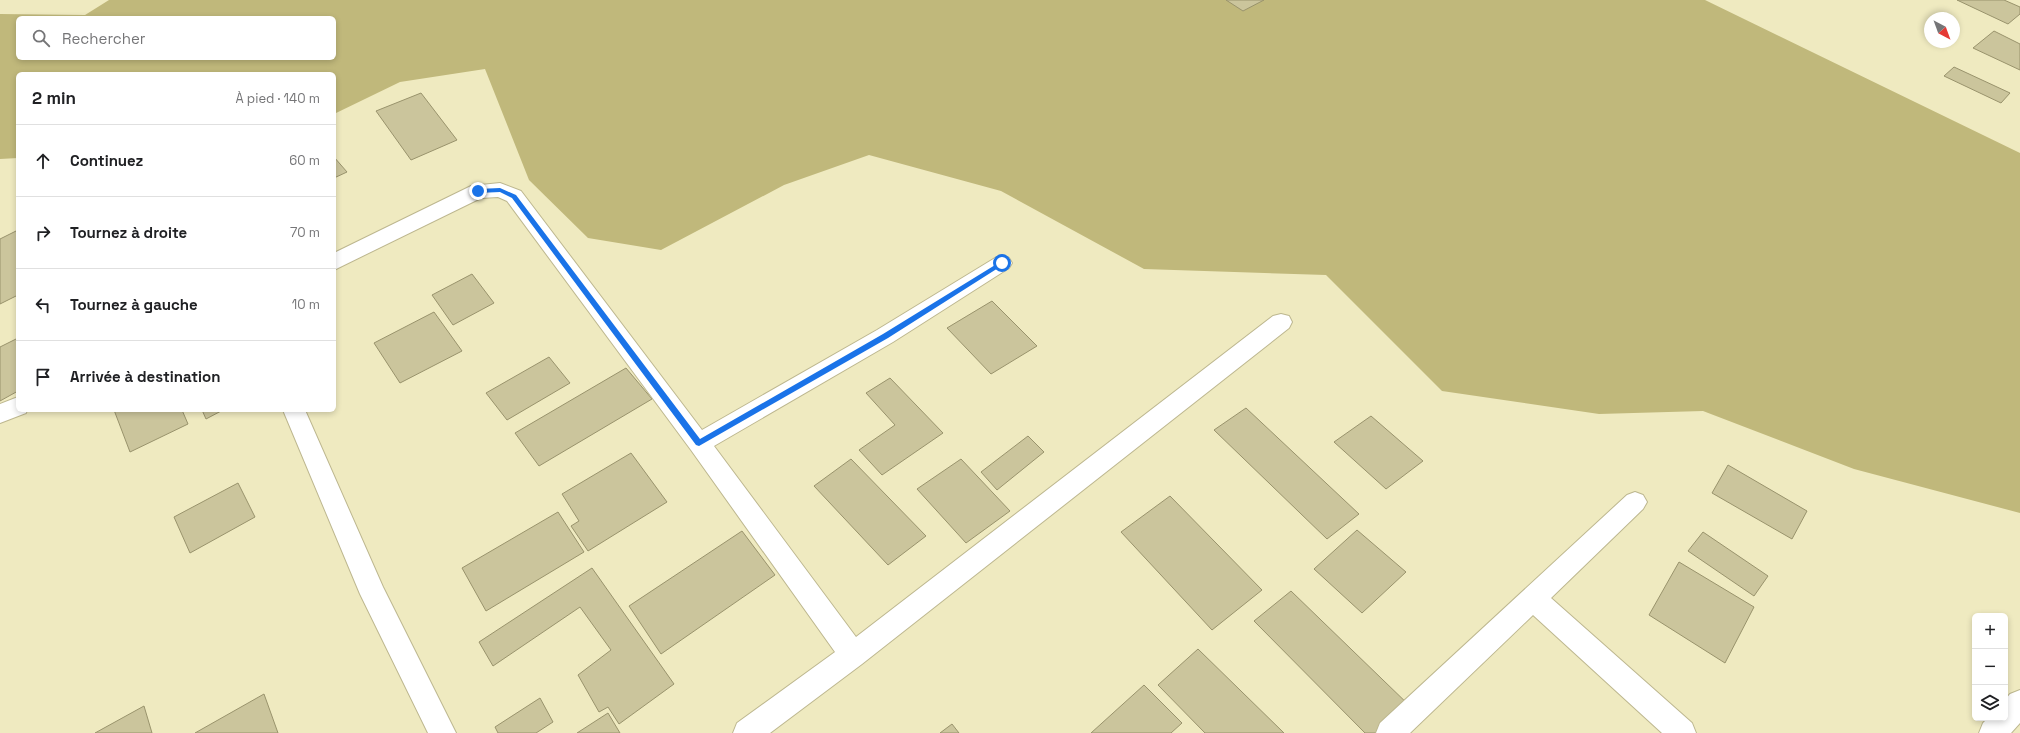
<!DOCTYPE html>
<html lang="fr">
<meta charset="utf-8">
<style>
:root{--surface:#fff;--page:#f6f6f6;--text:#202124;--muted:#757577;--line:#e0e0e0}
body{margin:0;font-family:"Space Grotesk",sans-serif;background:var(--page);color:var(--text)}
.controls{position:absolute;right:12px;bottom:12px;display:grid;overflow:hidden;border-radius:6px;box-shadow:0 2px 6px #0003}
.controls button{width:36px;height:36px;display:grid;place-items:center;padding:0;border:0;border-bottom:1px solid var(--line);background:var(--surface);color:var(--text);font:20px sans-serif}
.compass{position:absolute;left:1924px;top:12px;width:36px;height:36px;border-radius:50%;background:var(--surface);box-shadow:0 2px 6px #0003;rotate:139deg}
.stop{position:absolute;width:12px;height:12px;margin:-9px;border:3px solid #1a73e8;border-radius:50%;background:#fff}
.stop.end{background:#1a73e8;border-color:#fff;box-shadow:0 1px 4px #0008}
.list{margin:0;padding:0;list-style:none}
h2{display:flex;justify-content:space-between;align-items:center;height:52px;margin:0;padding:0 16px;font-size:17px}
h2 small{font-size:13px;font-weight:400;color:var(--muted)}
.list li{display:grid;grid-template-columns:26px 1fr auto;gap:12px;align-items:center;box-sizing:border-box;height:72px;padding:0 16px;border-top:1px solid var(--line)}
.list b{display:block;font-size:15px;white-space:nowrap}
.list em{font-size:13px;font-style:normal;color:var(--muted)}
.icon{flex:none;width:22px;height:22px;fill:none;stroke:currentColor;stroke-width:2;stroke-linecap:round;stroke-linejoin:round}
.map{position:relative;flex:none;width:2020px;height:733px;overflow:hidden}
.search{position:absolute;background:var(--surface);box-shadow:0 2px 6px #0003;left:16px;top:16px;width:320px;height:44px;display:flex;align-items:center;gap:10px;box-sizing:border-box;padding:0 14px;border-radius:6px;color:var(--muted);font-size:15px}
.panel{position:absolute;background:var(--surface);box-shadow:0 2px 6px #0003;left:16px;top:72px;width:320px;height:340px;border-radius:6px}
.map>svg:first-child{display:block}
.green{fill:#c0b87b;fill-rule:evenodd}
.building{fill:#cbc59c;stroke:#99936c}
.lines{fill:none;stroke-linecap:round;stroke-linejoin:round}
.street-casing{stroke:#bdb78f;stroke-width:2}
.street{fill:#fff;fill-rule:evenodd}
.route{fill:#1a73e8}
</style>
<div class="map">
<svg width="2020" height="733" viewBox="0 0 2020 733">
<rect width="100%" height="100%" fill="#efeac0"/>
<!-- green -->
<path class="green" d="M 109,0 L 1705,0 L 2020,153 L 2020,513 L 1854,469 L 1703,411 L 1599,414 L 1442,391 L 1326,275 L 1144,269 L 1001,191 L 869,155 L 784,185 L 661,250 L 588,238 L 529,180 L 485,69 L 400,82 L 334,114 L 334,74 L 18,74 L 18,158 L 0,159 L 0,14 L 85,15 ZM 18,18 L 334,18 L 334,58 L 18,58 Z"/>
<!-- building -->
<path class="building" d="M 1226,0 L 1264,0 L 1243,11 Z
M 1957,0 L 2004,0 L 2020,7 L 2020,14 L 2008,24 Z
M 1994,31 L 2020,44 L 2020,70 L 1973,48 Z
M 1954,67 L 2010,93 L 2001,103 L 1944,76 Z
M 421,93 L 457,140 L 411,160 L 376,111 Z
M 334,157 L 347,172 L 334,178 Z
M 16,231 L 18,234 L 18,295 L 0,304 L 0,239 Z
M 472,274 L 494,303 L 453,325 L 432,295 Z
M 992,301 L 1037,346 L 991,374 L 947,328 Z
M 434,312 L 462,351 L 400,383 L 374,343 Z
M 18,338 L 18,391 L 0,401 L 0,347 Z
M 549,357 L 570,383 L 507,420 L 486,393 Z
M 626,368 L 652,399 L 539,466 L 515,433 Z
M 890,378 L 943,433 L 882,475 L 859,450 L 895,425 L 866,393 Z
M 1246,408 L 1359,514 L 1327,539 L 1214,430 Z
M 114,410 L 182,410 L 188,424 L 130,452 Z
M 202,410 L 223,410 L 206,419 Z
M 1371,416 L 1423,461 L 1386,489 L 1334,442 Z
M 1028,436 L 1044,452 L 997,490 L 981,472 Z
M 631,453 L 667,502 L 588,551 L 571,526 L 579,521 L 562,494 Z
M 851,459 L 926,536 L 888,565 L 814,486 Z
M 961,459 L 1010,511 L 966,543 L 917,489 Z
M 1728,465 L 1807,511 L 1792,539 L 1712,493 Z
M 238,483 L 255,517 L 190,553 L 174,517 Z
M 1170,496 L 1262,590 L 1212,630 L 1121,532 Z
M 558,512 L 584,552 L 486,611 L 462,568 Z
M 1357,530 L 1406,572 L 1362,613 L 1314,569 Z
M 742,531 L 775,575 L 661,654 L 629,606 Z
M 1703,532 L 1768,576 L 1754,596 L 1688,551 Z
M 1679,562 L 1754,607 L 1725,663 L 1649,615 Z
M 592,568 L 674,684 L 619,724 L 608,707 L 599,712 L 578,675 L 611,650 L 580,607 L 493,666 L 479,642 Z
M 1291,591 L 1413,709 L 1387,733 L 1365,733 L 1254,621 Z
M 1198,649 L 1284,733 L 1205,733 L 1158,685 Z
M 1144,685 L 1182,723 L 1171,733 L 1091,733 Z
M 264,694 L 278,733 L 195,733 Z
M 540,698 L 553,722 L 536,733 L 498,733 L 495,727 Z
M 144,706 L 152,733 L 95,733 Z
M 608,713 L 620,733 L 577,733 Z
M 952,724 L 959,733 L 940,733 Z"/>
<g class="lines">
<!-- street casing -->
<g class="street-casing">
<path id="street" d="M 500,183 L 521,191 L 702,430 L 877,330 L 995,258 L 1002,255 L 1009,258 L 1012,263 L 1009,268 L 893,342 L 714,446 L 856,637 L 1273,316 L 1281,314 L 1289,316 L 1292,322 L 1289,328 L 862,664 L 770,733 L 733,733 L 737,723 L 835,652 L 691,450 L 507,201 L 498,197 L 481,198 L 334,270 L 334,253 L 471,186 Z
M 18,397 L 18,410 L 27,410 L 26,413 L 0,423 L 0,404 Z
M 283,410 L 305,410 L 383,587 L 456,733 L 428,733 L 360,594 Z
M 1635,492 L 1643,495 L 1647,502 L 1643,509 L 1551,598 L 1692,723 L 1696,733 L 1662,733 L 1533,615 L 1410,733 L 1376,733 L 1380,723 L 1627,495 Z
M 2020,690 L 2020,723 L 2011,733 L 1979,733 L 1983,723 L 1988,718 L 2005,718 L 2005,700 L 2010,694 Z"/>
</g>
<!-- street -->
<use href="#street" class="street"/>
</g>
<!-- route -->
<path class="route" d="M 500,188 L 516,195 L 700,439 L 883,334 L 1000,262 L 1006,263 L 888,338 L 699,446 L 696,445 L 512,198 L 500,192 L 478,193 L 475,191 L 478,189 Z"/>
</svg>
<div class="controls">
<button>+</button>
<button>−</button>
<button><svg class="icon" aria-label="layers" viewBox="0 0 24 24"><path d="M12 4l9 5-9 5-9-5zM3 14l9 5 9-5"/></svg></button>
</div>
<svg class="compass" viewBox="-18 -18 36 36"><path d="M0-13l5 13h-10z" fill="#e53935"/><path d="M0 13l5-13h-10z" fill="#757577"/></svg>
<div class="stop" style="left:1002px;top:263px"></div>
<div class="stop end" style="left:478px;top:191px"></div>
<div class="search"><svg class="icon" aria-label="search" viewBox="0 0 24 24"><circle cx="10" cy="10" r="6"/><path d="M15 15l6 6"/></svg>Rechercher</div>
<section class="panel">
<h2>2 min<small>À pied · 140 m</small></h2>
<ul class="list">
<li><svg class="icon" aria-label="ahead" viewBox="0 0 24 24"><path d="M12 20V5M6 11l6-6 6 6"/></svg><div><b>Continuez</b></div><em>60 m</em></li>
<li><svg class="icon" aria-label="right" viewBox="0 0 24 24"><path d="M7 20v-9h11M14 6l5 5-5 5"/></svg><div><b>Tournez à droite</b></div><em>70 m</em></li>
<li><svg class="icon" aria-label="left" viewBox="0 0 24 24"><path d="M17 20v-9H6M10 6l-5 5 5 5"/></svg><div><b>Tournez à gauche</b></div><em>10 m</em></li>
<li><svg class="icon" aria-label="arrive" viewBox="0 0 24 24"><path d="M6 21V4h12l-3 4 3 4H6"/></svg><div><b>Arrivée à destination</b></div></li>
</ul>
</section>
</div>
